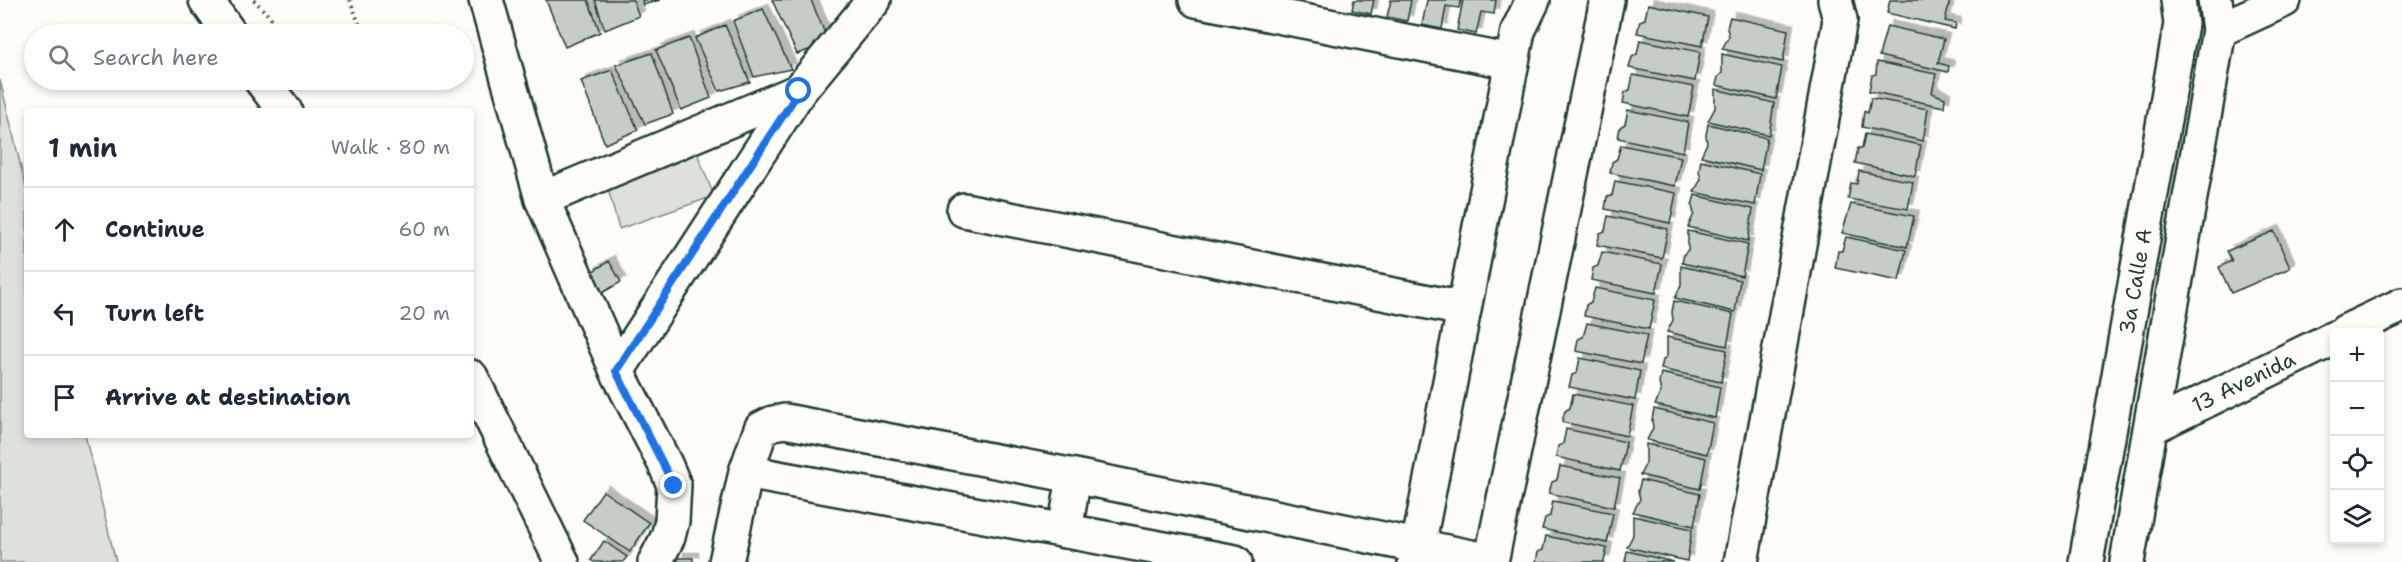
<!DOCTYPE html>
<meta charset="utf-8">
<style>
:root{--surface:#fff;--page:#f2f2f3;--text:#1f2937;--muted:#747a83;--line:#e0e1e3}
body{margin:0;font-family:"Shantell Sans",sans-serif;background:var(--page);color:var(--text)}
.controls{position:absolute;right:18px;bottom:18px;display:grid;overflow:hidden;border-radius:6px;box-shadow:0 3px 9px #0003}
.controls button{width:54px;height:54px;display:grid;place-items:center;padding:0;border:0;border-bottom:2px solid var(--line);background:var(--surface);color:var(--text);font:30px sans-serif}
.stop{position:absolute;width:18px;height:18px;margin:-14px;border:4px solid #1a73e8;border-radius:50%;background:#fff}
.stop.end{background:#1a73e8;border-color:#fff;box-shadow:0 2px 6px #0008}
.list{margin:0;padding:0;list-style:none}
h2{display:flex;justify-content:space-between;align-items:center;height:78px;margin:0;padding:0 24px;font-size:26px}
h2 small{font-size:20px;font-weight:400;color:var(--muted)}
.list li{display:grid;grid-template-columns:39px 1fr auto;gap:18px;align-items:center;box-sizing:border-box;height:84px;padding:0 24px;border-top:2px solid var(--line)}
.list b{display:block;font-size:22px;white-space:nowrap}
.list em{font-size:20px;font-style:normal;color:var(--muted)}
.icon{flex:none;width:33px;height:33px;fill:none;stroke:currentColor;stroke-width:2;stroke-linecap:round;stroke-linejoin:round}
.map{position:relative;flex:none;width:2402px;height:562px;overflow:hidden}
.search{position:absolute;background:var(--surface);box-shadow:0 3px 9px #0003;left:24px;top:24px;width:450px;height:66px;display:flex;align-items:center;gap:15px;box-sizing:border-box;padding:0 21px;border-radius:33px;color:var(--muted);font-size:22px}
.panel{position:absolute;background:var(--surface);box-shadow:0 3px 9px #0003;left:24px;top:108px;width:450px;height:330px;border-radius:6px}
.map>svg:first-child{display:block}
.green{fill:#dde0db;stroke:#7e8e88;stroke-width:1.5}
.building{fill:#c6cdc7;stroke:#1f3d34;stroke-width:1.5;filter:url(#shadow)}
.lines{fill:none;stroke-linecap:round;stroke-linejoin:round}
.minor-casing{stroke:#1f3d34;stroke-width:38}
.path{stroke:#1f3d34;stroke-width:4;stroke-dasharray:1.5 4.5;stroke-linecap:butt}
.minor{stroke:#fdfcf7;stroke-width:33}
.route{stroke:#1a73e8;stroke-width:8}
.labels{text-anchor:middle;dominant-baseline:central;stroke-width:6;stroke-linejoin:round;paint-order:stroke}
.street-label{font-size:21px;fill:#1f3d34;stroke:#fdfcf7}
</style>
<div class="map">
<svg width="2402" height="562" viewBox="0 0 2402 562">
<defs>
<filter id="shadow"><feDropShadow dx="5.5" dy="-5.5" stdDeviation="0" flood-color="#0004"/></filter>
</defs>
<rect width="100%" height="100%" fill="#fdfcf7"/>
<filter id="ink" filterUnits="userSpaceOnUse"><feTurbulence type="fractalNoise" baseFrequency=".0167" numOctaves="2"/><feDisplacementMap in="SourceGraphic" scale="12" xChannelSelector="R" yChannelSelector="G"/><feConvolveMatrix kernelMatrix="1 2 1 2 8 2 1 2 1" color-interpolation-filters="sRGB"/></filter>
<g filter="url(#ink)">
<!-- green -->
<path class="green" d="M 0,80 L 27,192 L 27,435 L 85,435 L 116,562 L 0,562 Z
M 696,150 L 714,196 L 619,229 L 607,185 Z"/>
<!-- building -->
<path class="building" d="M 546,0 L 588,0 L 600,32 L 565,47 Z
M 595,0 L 633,0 L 639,16 L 605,30 Z
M 642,0 L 660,0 L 643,5 Z
M 772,0 L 811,0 L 829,43 L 797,54 Z
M 1354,0 L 1374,0 L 1371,14 L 1352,10 Z
M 1391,0 L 1411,0 L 1407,21 L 1387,17 Z
M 1427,0 L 1461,0 L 1459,8 L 1446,6 L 1442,29 L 1422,25 Z
M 1463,0 L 1496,0 L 1494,14 L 1481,12 L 1476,34 L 1457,30 Z
M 1890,0 L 1950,0 L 1945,21 L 1956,23 L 1955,29 L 1887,13 Z
M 1648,4 L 1708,17 L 1702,46 L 1637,33 L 1640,21 L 1645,19 Z
M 763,9 L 791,69 L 754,77 L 733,21 Z
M 1730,17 L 1788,30 L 1783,62 L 1722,49 L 1729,36 L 1727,28 Z
M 725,25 L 750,82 L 719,91 L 695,38 Z
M 1887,26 L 1944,39 L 1938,63 L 1949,66 L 1948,72 L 1879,56 Z
M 689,38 L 711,98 L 681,110 L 656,50 Z
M 1640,40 L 1700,52 L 1695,81 L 1629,68 L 1632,57 L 1637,54 Z
M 652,53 L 673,114 L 645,124 L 616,65 Z
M 1722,54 L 1782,67 L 1776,99 L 1716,85 L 1718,77 L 1722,73 Z
M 1877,62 L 1936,74 L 1932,93 L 1945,98 L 1944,107 L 1869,91 L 1872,75 L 1876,74 Z
M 612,70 L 638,130 L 605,144 L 581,81 Z
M 1633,75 L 1694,87 L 1688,117 L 1623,103 L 1625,92 L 1630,90 Z
M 1715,89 L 1774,103 L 1769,135 L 1708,121 L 1715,108 Z
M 1871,98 L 1928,109 L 1923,141 L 1862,127 L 1864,111 L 1868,113 Z
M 1628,110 L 1688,122 L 1683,152 L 1618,138 L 1620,127 L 1625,124 Z
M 1708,124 L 1767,138 L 1761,170 L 1701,156 L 1707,143 L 1706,135 Z
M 1865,134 L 1921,145 L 1915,176 L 1855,163 L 1858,148 L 1862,148 Z
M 1621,145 L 1681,157 L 1675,186 L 1610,173 L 1612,162 L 1617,159 Z
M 1701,160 L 1760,174 L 1755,205 L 1694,192 L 1701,179 L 1699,171 Z
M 1859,171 L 1913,182 L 1908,209 L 1848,199 L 1851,183 L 1857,184 Z
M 1615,181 L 1676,193 L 1670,223 L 1605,209 L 1607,197 L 1612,196 Z
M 1695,195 L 1753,209 L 1748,241 L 1688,227 L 1694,214 L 1692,206 Z
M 1851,204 L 1914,216 L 1907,247 L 1842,233 Z
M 1608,216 L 1668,229 L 1662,258 L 1597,245 L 1600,233 L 1605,231 Z
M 1688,231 L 1748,244 L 1742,276 L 1682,263 L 1684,254 L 1688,250 Z
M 2274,231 L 2290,268 L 2231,293 L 2219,267 L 2232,261 L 2227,251 Z
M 1846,237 L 1906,250 L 1899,281 L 1835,268 L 1838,251 L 1842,251 Z
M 1602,252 L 1662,264 L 1656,293 L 1591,280 L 1593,268 L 1598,266 Z
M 609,261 L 621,282 L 602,293 L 590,273 Z
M 1681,266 L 1740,280 L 1735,312 L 1675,298 L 1681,285 Z
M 1595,288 L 1655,300 L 1649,329 L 1584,316 L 1586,305 L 1591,302 Z
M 1674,301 L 1733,314 L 1727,346 L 1667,332 L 1673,320 L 1672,312 Z
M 1587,323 L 1647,335 L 1641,364 L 1576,351 L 1578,339 L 1583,337 Z
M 1667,337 L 1727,350 L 1721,382 L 1661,369 L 1663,360 L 1667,356 Z
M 1580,358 L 1640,371 L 1635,400 L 1569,387 L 1572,375 L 1577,373 Z
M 1661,373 L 1720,387 L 1715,418 L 1655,405 L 1661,392 L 1659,383 Z
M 1573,394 L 1633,406 L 1627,436 L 1562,422 L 1565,411 L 1570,408 Z
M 1654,409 L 1713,423 L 1707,454 L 1647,440 L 1653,428 L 1652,420 Z
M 1566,429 L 1626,442 L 1620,471 L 1556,457 L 1558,446 L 1563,444 Z
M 1646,444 L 1706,458 L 1700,489 L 1640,475 L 1646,463 Z
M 1560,466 L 1620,478 L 1614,507 L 1549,493 L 1552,482 L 1557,480 Z
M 1641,480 L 1700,494 L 1694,526 L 1633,512 L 1640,499 L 1638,491 Z
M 603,491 L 649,523 L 630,552 L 583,520 Z
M 1553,501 L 1613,513 L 1607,543 L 1542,529 L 1545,518 L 1550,516 Z
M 1633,516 L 1692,529 L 1687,561 L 1627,547 L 1633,535 Z
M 1546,536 L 1607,548 L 1604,562 L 1536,562 L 1538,552 L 1543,550 Z
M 604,541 L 627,557 L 623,562 L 594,562 L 591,560 Z
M 1627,551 L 1674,562 L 1625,562 Z
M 678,558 L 693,558 L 693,562 L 678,562 Z"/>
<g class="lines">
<!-- minor casing -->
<g class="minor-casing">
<g id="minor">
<path d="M 206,0 L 230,34"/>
<path d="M 486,0 L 542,199 L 617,371 L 665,464 L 674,485 L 672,521 L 668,537 L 655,562"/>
<path d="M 1196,0 L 1512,62"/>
<path d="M 2219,30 L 2284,0"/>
<path d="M 261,80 L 285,111"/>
<path d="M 542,199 L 799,91"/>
<path d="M 964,210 L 1464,309"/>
<path d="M 2345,332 L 2402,305"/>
<path d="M 617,371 L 799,91 L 874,0"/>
<path d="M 471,377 L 562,562"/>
<path id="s1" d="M 2152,427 L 2334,338"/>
<path d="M 746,472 L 1235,562"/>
<path d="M 1065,531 L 1074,476"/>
<path d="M 726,562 L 746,472 L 761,429 L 773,423 L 785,421 L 1074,476 L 1491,561"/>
<path d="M 1415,562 L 1518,31 L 1533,0"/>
<path d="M 1491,562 L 1607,0"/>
<path d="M 1741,562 L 1840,20 L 1835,0"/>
<path id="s2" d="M 2086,562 L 2181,24 L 2178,0"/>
<path d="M 2127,562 L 2219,30 L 2215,0"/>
</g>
</g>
<!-- path -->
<path class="path" d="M 254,0 L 286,34
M 350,0 L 363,34"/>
<!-- minor -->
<use href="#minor" class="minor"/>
</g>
</g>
<g class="lines" filter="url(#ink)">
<!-- route -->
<path class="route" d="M 674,486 L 616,371 L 799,91"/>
</g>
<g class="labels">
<!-- street labels -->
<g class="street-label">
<text stroke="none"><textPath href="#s2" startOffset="285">3a Calle A</textPath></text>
<text stroke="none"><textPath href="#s1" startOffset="102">13 Avenida</textPath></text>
</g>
</g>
</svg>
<div class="controls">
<button>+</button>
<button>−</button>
<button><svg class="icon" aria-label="locate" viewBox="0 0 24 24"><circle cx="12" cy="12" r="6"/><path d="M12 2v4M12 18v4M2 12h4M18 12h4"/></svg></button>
<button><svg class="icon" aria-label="layers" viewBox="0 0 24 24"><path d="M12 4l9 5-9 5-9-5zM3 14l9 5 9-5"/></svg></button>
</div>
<div class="stop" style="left:799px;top:91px"></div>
<div class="stop end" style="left:674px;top:486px"></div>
<div class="search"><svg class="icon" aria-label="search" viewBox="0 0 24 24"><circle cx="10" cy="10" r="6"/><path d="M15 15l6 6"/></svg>Search here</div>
<section class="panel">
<h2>1 min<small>Walk · 80 m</small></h2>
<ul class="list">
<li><svg class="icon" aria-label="ahead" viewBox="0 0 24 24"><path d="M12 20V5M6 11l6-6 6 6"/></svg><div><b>Continue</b></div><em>60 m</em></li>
<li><svg class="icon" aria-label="left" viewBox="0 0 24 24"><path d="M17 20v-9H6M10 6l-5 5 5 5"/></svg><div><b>Turn left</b></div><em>20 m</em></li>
<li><svg class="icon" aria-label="arrive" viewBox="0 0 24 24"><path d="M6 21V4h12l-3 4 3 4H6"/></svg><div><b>Arrive at destination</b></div></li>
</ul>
</section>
</div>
